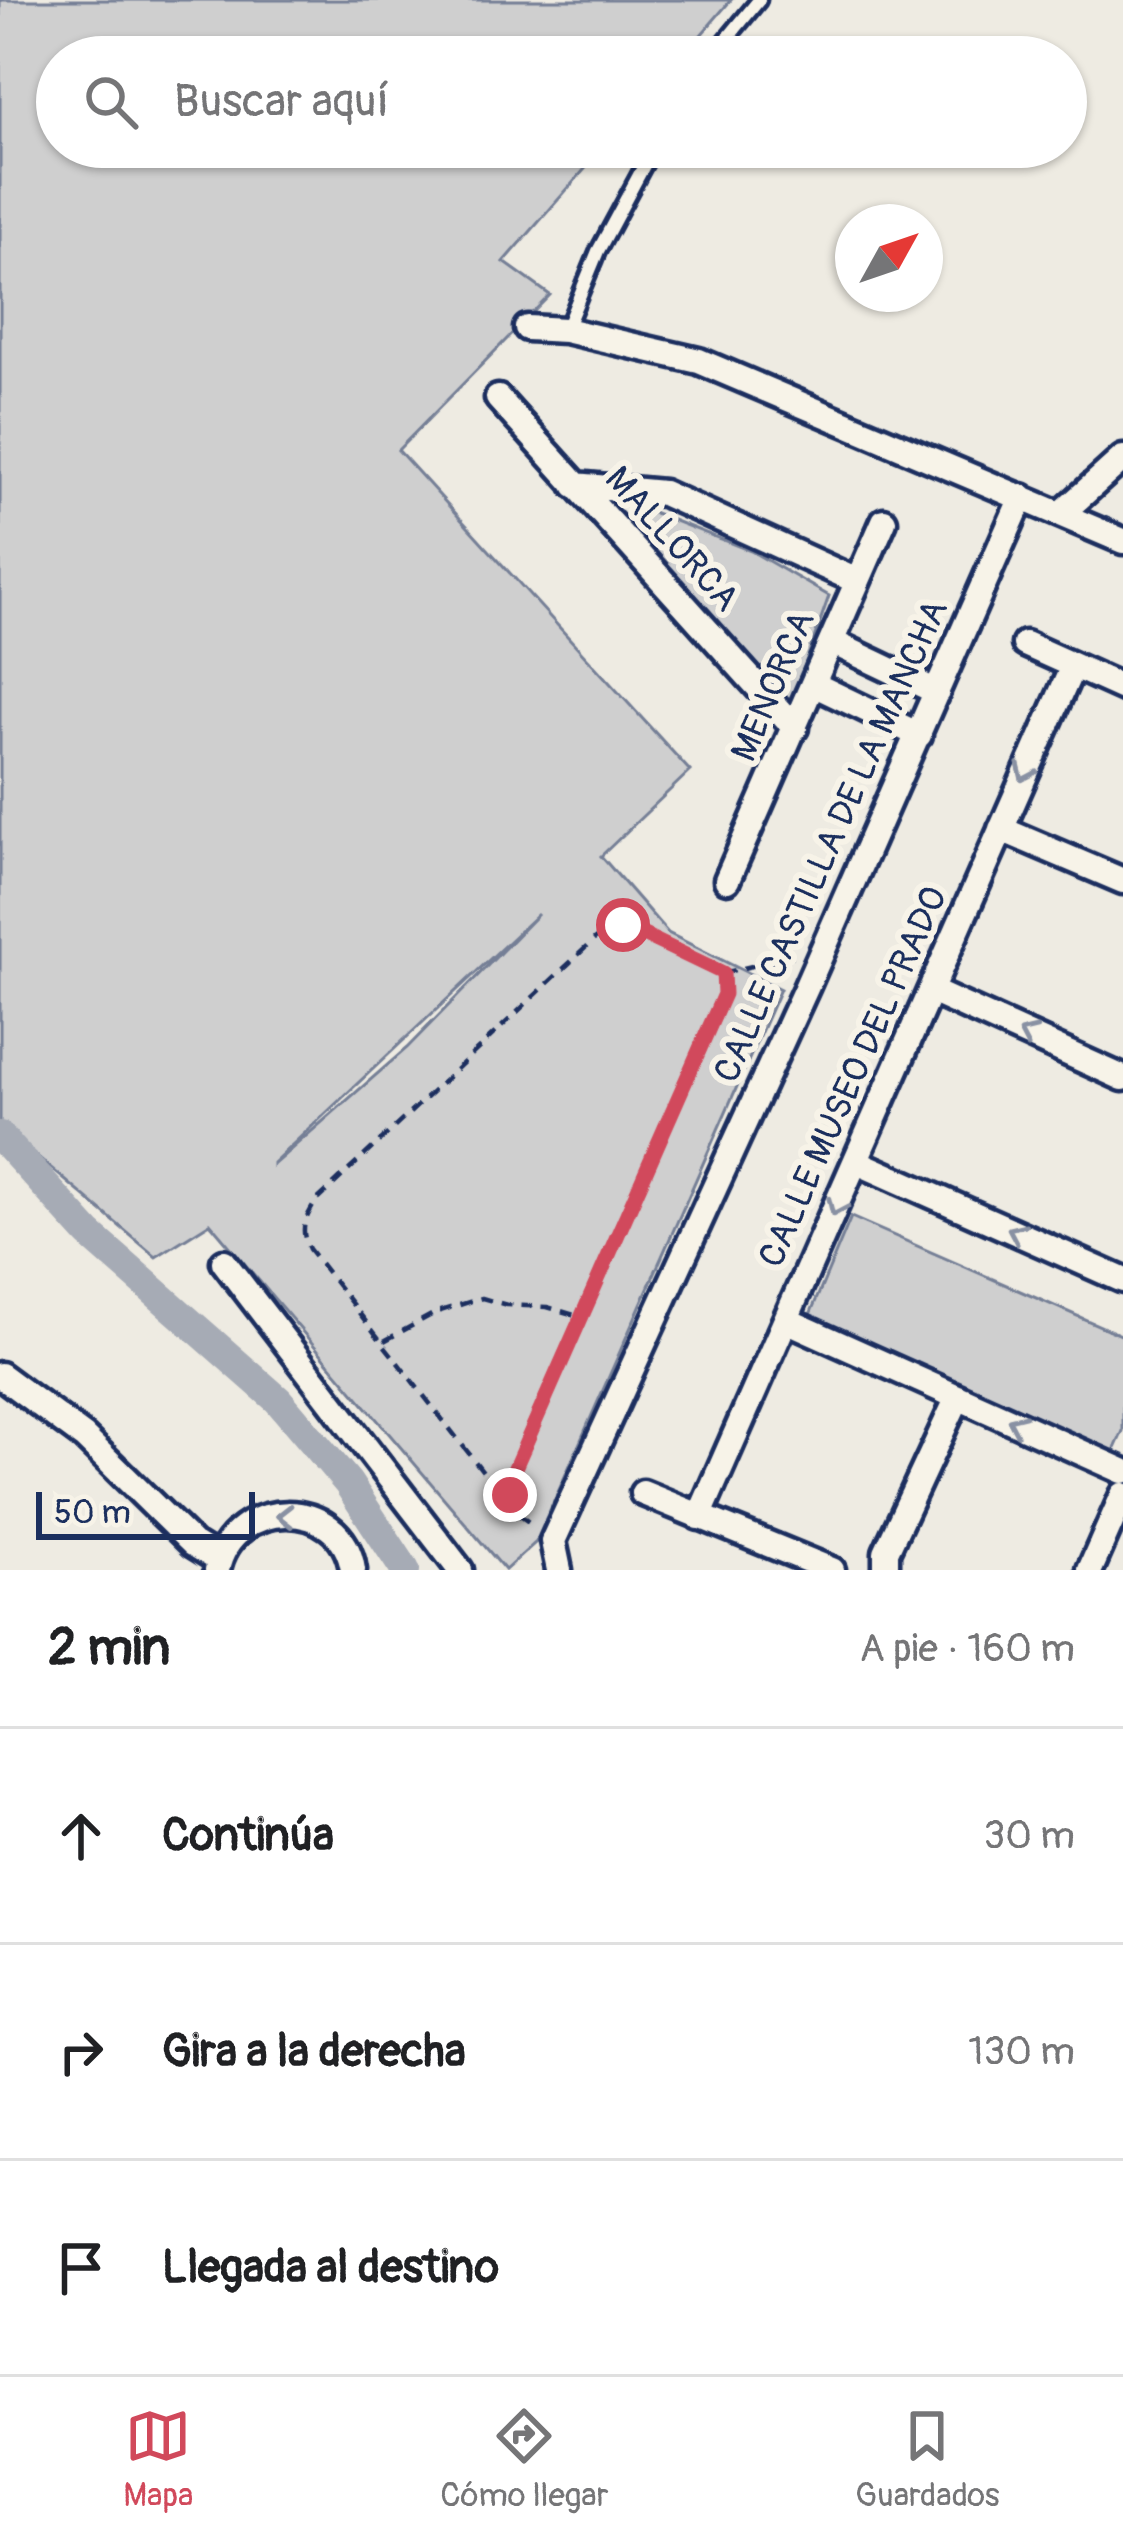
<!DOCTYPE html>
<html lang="es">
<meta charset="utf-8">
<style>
:root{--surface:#fff;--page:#f2f2f2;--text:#202124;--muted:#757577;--line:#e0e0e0;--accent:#d1495b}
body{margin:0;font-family:Pangolin,sans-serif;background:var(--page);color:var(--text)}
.compass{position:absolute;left:835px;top:204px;width:108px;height:108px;border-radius:50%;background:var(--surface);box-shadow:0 3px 9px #0004;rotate:50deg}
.scale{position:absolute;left:36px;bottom:30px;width:219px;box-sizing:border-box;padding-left:12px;border:6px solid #1b2f5e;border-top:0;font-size:33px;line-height:42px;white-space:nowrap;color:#1b2f5e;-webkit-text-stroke:9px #f7f3e8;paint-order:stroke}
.stop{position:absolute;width:36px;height:36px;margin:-27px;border:9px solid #d1495b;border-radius:50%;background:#fff}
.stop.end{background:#d1495b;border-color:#fff;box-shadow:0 3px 12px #0008}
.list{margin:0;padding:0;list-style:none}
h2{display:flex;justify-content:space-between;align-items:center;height:156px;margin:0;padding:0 48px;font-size:51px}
h2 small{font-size:39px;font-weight:400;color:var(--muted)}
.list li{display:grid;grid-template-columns:78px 1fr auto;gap:36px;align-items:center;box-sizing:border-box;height:216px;padding:0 48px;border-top:3px solid var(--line)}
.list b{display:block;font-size:45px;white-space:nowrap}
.list em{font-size:39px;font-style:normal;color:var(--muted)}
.icon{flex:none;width:66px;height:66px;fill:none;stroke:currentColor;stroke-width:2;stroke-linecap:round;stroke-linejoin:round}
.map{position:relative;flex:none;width:1123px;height:1570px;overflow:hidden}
.search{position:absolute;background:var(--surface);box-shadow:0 3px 9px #0004;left:36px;right:36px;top:36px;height:132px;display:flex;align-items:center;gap:30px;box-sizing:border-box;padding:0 42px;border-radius:66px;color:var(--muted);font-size:45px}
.sheet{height:804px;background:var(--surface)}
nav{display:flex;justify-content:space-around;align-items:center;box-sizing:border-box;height:168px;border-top:3px solid var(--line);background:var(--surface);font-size:33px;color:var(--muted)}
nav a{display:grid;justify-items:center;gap:6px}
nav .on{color:var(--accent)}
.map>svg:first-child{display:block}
.green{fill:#cfcfcf;stroke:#757f96;stroke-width:3;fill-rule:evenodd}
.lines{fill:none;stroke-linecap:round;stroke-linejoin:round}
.canal{stroke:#a6abb5;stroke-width:30}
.lane-casing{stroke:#1b2f5e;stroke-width:21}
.street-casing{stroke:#1b2f5e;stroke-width:33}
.path{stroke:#1b2f5e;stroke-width:4.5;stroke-dasharray:12 9;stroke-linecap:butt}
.lane{stroke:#f7f3e8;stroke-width:12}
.street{stroke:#f7f3e8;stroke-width:24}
.oneway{stroke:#8991a3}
.route{stroke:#d1495b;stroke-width:15}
.labels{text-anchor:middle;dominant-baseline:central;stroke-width:12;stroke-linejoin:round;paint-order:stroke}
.street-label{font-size:36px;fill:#1b2f5e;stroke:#f7f3e8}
</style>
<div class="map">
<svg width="1123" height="1570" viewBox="0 0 1123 1570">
<rect width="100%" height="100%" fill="#eeebe2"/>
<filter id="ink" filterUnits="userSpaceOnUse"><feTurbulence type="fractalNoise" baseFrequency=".00833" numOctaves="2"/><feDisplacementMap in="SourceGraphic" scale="24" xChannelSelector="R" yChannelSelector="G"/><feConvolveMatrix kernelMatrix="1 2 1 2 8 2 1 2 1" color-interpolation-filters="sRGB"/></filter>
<g filter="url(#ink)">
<!-- green -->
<path class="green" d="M 0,0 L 731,0 L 682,57 L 57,57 L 57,147 L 604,147 L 504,262 L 550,295 L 398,450 L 690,771 L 601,856 L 668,933 L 780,989 L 536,1542 L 505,1570 L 210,1223 L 156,1257 L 0,1125 ZM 538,914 L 407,1048 L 273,1165 L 273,1163 Z
M 642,508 L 751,551 L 829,596 L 791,704 L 627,530 Z
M 851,1217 L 1123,1336 L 1123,1431 L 1113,1453 L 809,1317 Z"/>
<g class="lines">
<!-- canal -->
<path class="canal" d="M 0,1136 L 89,1234 L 278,1400 L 348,1483 L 405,1570"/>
<!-- lane casing -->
<g class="lane-casing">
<path id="lane" d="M 712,57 L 759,0
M 566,329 L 598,251 L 654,147"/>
</g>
<!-- street casing -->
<g class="street-casing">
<path id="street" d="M 527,328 L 565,330 L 699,361 L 1123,541
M 498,398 L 795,728
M 575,485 L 663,493 L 857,581
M 1061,514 L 1123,458
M 832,642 L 937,692
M 1025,644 L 1123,688
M 813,684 L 919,735
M 1001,829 L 1123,881
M 727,880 L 884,521
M 931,991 L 1123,1078
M 857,1162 L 1123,1280
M 224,1262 L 460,1570
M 786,1320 L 1123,1471
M 0,1375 L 84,1437 L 193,1544 L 219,1560
M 643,1493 L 832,1570
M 699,1517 L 1073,666
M 217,1570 C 231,1497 342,1494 353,1570
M 559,1570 L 553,1541 L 807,986 L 1022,497
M 886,1570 L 886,1552 L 958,1397
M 1090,1570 L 1123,1495"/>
</g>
<!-- path -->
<path class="path" d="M 723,973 L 793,956
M 384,1341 L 437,1312 L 482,1298 L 507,1305 L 547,1307 L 582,1317
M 511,1502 L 485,1474 L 309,1249 C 299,1228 305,1220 316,1201 L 595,939 L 605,931 L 623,925 L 723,973 L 724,994 L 510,1479 L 512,1510 L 530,1523"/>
<!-- lane -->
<use href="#lane" class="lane"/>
<!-- street -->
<use href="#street" class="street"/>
</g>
<!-- one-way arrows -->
<defs><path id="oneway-chevron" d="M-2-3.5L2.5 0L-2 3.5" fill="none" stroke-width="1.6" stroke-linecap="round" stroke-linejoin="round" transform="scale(3)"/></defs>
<g class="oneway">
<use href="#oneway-chevron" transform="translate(1025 773) rotate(114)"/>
<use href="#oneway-chevron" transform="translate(1027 1035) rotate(-156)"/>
<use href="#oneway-chevron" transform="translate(836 1208) rotate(114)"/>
<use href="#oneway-chevron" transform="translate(1016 1232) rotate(-156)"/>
<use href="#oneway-chevron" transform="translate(1016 1423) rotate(-156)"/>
<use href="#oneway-chevron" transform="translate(285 1516) rotate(-180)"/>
</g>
</g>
<g class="lines" filter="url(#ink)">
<!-- route -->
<path class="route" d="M 510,1495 L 510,1479 L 724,994 L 723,973 L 623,925"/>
</g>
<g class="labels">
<!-- street labels -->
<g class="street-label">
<text transform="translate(672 539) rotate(48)">MALLORCA</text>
<text transform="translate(773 686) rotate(-67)">MENORCA</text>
<text transform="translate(831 841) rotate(-66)">CALLE CASTILLA DE LA MANCHA</text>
<text transform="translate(853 1077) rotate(-66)">CALLE MUSEO DEL PRADO</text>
</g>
</g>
</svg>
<svg class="compass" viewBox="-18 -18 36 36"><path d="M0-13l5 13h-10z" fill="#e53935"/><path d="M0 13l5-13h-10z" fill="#757577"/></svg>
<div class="scale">50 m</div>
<div class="stop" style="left:623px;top:925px"></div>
<div class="stop end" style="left:510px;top:1495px"></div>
<div class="search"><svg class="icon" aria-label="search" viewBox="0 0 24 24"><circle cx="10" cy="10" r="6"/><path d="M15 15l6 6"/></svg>Buscar aquí</div>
</div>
<section class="sheet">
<h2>2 min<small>A pie · 160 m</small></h2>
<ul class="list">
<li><svg class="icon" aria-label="ahead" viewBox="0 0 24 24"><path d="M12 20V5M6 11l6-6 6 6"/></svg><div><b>Continúa</b></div><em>30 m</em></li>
<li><svg class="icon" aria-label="right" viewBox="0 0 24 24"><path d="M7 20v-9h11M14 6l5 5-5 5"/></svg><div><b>Gira a la derecha</b></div><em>130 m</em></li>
<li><svg class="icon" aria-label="arrive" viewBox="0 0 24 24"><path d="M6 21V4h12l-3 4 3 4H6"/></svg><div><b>Llegada al destino</b></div></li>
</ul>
</section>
<nav>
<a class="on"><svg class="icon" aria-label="map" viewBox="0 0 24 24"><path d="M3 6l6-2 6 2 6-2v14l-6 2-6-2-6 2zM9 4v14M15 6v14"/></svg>Mapa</a>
<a><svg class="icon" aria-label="directions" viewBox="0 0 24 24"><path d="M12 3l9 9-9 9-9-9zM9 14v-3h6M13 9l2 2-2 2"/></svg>Cómo llegar</a>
<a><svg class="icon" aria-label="saved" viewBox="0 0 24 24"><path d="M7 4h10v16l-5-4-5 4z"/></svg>Guardados</a>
</nav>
